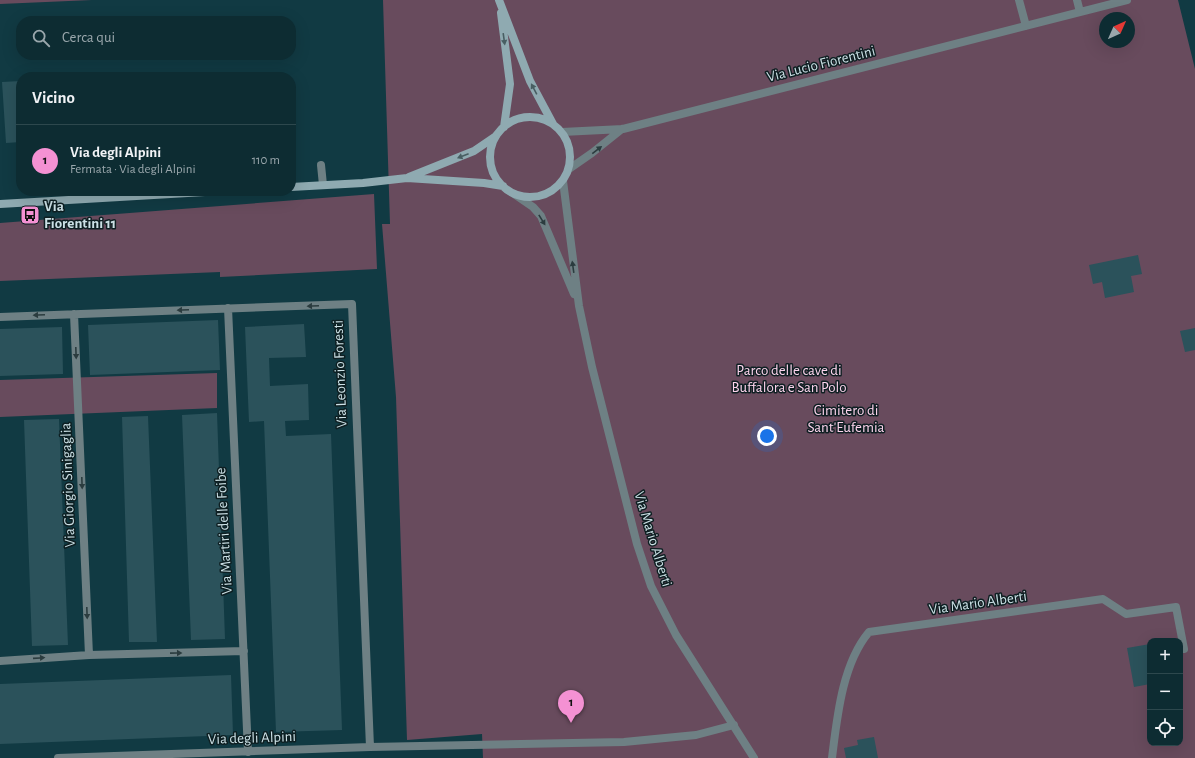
<!DOCTYPE html>
<html lang="it">
<meta charset="utf-8">
<style>
:root{--surface:#0d2c32;--page:#16343a;--text:#f1f3f6;--muted:#9aa7ac;--line:#2d484d;--accent:#f491d3}
body{margin:0;font-family:"Alegreya Sans",sans-serif;background:var(--page);color:var(--text)}
.controls{position:absolute;right:12px;bottom:12px;display:grid;overflow:hidden;border-radius:8px;box-shadow:0 4px 16px #0002}
.controls button{width:36px;height:36px;display:grid;place-items:center;padding:0;border:0;border-bottom:1px solid var(--line);background:var(--surface);color:var(--text);font:20px sans-serif}
.compass{position:absolute;left:1099px;top:12px;width:36px;height:36px;border-radius:50%;background:var(--surface);box-shadow:0 4px 16px #0002;rotate:45deg}
.you{position:absolute;left:767px;top:436px;width:14px;height:14px;margin:-10px;border:3px solid #fff;border-radius:50%;background:#1a73e8;box-shadow:0 0 0 6px #1a73e833}
.badge{display:grid;place-items:center;width:26px;height:26px;border-radius:50%;background:var(--accent);color:#111;font-size:13px;font-weight:700}
.pin{position:absolute;translate:-50% -33px;filter:drop-shadow(0 1px 2px #0008)}
.pin::after{content:'';position:absolute;top:21px;width:14px;height:12px;background:inherit;clip-path:polygon(0 0,100% 0,50% 100%)}
.list{margin:0;padding:0;list-style:none}
h2{display:flex;justify-content:space-between;align-items:center;height:52px;margin:0;padding:0 16px;font-size:17px}
h2 small{font-size:13px;font-weight:400;color:var(--muted)}
.list li{display:grid;grid-template-columns:26px 1fr auto;gap:12px;align-items:center;box-sizing:border-box;height:72px;padding:0 16px;border-top:1px solid var(--line)}
.list b{display:block;font-size:15px;white-space:nowrap}
.list p{margin:0;font-size:13px;white-space:nowrap;color:var(--muted)}
.list em{font-size:13px;font-style:normal;color:var(--muted)}
.icon{flex:none;width:22px;height:22px;fill:none;stroke:currentColor;stroke-width:2;stroke-linecap:round;stroke-linejoin:round}
.map{position:relative;flex:none;width:1195px;height:758px;overflow:hidden}
.search{position:absolute;background:var(--surface);box-shadow:0 4px 16px #0002;left:16px;top:16px;width:280px;height:44px;display:flex;align-items:center;gap:10px;box-sizing:border-box;padding:0 14px;border-radius:16px;color:var(--muted);font-size:15px}
.panel{position:absolute;background:var(--surface);box-shadow:0 4px 16px #0002;left:16px;top:72px;width:280px;height:124px;border-radius:16px}
.map>svg:first-child{display:block}
.green{fill:#684b5d;fill-rule:evenodd}
.building{fill:#2b525b}
.lines{fill:none;stroke-linecap:round;stroke-linejoin:round}
.lane{stroke:#6e8084;stroke-width:8}
.street{stroke:#6e8084;stroke-width:8}
.secondary{stroke:#8faab1;stroke-width:8}
.oneway{fill:#485e62}
.oneway2{fill:#2b3c3f}
.labels{text-anchor:middle;dominant-baseline:central;stroke-width:3;stroke-linejoin:round;paint-order:stroke}
.street-label{font-size:15px;fill:#cce1e6;stroke:#0e1f22}
.poi-label{font-size:15px;font-weight:bold;fill:#cce1e6;stroke:#0e1f22;text-anchor:start}
.park-label{font-size:15px;fill:#fcd3ec;stroke:#0e1f22}
</style>
<div class="map">
<svg width="1195" height="758" viewBox="0 0 1195 758">
<rect width="100%" height="100%" fill="#113a43"/>
<!-- green -->
<path class="green" d="M 0,0 L 92,0 L 0,4 Z
M 383,0 L 1178,0 L 1195,69 L 1195,758 L 483,758 L 482,734 L 407,740 L 396,397 L 382,224 L 390,224 ZM 1105,18 L 1129,18 L 1129,42 L 1105,42 ZM 1150,641 L 1180,641 L 1180,743 L 1150,743 Z
M 374,194 L 377,269 L 220,277 L 220,272 L 0,281 L 0,223 Z
M 217,373 L 217,408 L 0,417 L 0,380 Z"/>
<!-- building -->
<path class="building" d="M 21,81 L 21,142 L 6,143 L 2,82 Z
M 1138,255 L 1142,274 L 1131,276 L 1134,292 L 1105,298 L 1102,282 L 1093,284 L 1089,265 Z
M 218,320 L 220,370 L 90,375 L 88,325 Z
M 304,324 L 306,357 L 269,358 L 270,386 L 308,384 L 309,420 L 285,421 L 286,436 L 331,434 L 342,730 L 276,732 L 264,421 L 249,422 L 245,327 Z
M 62,327 L 63,374 L 0,376 L 0,329 Z
M 1195,328 L 1195,350 L 1185,352 L 1180,331 Z
M 217,413 L 225,639 L 191,640 L 182,415 Z
M 148,416 L 157,642 L 129,642 L 122,417 Z
M 59,419 L 68,645 L 32,646 L 24,420 Z
M 1150,644 L 1150,684 L 1134,687 L 1127,648 Z
M 231,675 L 233,735 L 0,744 L 0,684 Z
M 874,737 L 878,758 L 846,758 L 844,748 L 858,745 L 857,740 Z"/>
<g class="lines">
<!-- lane -->
<path class="lane" d="M 321,165 L 323,185"/>
<!-- street -->
<path class="street" d="M 1019,0 L 1026,26
M 1077,0 L 1080,12
M 562,132 L 623,129 L 1127,0
M 569,169 L 592,153 L 622,129
M 563,181 L 579,306 L 592,367 L 637,544 L 651,586 L 676,635 L 754,758
M 514,194 L 533,207 L 541,216 L 574,294
M 228,308 L 248,752
M 74,314 L 89,655 L 244,651
M 0,317 L 352,304 L 370,747
M 0,661 L 89,655
M 58,758 L 370,747 L 624,742 L 696,735 L 734,725
M 832,758 C 837,718 842,664 869,632 L 1103,599 L 1126,614 L 1176,607 L 1184,649"/>
<!-- secondary -->
<path class="secondary" d="M 499,0 L 530,81 L 553,124
M 501,13 L 510,84 L 504,127
M490 157a40 40 0 1 1 80 0a40 40 0 1 1-80 0Z
M 409,177 L 474,151 L 496,136
M 291,187 L 363,183 L 407,178 L 484,183 L 503,186
M 0,204 L 222,191"/>
</g>
<!-- one-way arrows -->
<defs><path id="oneway-solid" d="M-6-.8H1V-3.2L6.5 0L1 3.2V.8H-6Z"/></defs>
<g class="oneway">
<use href="#oneway-solid" transform="translate(504 39) rotate(82)"/>
<use href="#oneway-solid" transform="translate(534 89) rotate(-118)"/>
<use href="#oneway-solid" transform="translate(463 156) rotate(159)"/>
</g>
<g class="oneway2">
<use href="#oneway-solid" transform="translate(597 150) rotate(-38)"/>
<use href="#oneway-solid" transform="translate(542 220) rotate(58)"/>
<use href="#oneway-solid" transform="translate(573 267) rotate(-98)"/>
<use href="#oneway-solid" transform="translate(313 306) rotate(178)"/>
<use href="#oneway-solid" transform="translate(183 310) rotate(178)"/>
<use href="#oneway-solid" transform="translate(39 315) rotate(178)"/>
<use href="#oneway-solid" transform="translate(76 353) rotate(88)"/>
<use href="#oneway-solid" transform="translate(82 483) rotate(88)"/>
<use href="#oneway-solid" transform="translate(87 613) rotate(88)"/>
<use href="#oneway-solid" transform="translate(176 653) rotate(-1)"/>
<use href="#oneway-solid" transform="translate(39 658) rotate(-4)"/>
</g>
<!-- icons -->
<defs>
<g id="bus-square" transform="scale(1)"><rect x="-9" y="-9" width="18" height="18" rx="4" fill="#f491d3" stroke="#0e1f22"/><path d="M-5-6H5V4H4V6H2V4H-2V6H-4V4H-5ZM-3.5-4V0h7V-4ZM-3.5 1.2v1.5H-2V1.2ZM2 1.2v1.5H3.5V1.2Z" fill="#111"/></g>
</defs>
<g fill-rule="evenodd">
<use href="#bus-square" x="30" y="215"/>
</g>
<g class="labels">
<!-- street labels -->
<g class="street-label">
<text transform="translate(821 64) rotate(-14)">Via Lucio Fiorentini</text>
<text transform="translate(340 374) rotate(-92)">Via Leonzio Foresti</text>
<text transform="translate(68 485) rotate(-92)">Via Giorgio Sinigaglia</text>
<text transform="translate(224 531) rotate(-93)">Via Martiri delle Foibe</text>
<text transform="translate(653 539) rotate(73)">Via Mario Alberti</text>
<text transform="translate(978 603) rotate(-8)">Via Mario Alberti</text>
<text transform="translate(252 738) rotate(-2)">Via degli Alpini</text>
</g>
<!-- poi labels -->
<g class="poi-label">
<text x="44" y="206">Via<tspan x="44" dy="17">Fiorentini 11</tspan></text>
</g>
<!-- park labels -->
<g class="park-label">
<text x="789" y="370">Parco delle cave di<tspan x="789" dy="17">Buffalora e San Polo</tspan></text>
<text x="846" y="410">Cimitero di<tspan x="846" dy="17">Sant'Eufemia</tspan></text>
</g>
</g>
</svg>
<div class="controls">
<button>+</button>
<button>−</button>
<button><svg class="icon" aria-label="locate" viewBox="0 0 24 24"><circle cx="12" cy="12" r="6"/><path d="M12 2v4M12 18v4M2 12h4M18 12h4"/></svg></button>
</div>
<svg class="compass" viewBox="-18 -18 36 36"><path d="M0-13l5 13h-10z" fill="#e53935"/><path d="M0 13l5-13h-10z" fill="#9aa7ac"/></svg>
<div class="you"></div>
<div class="pin badge" style="left:571px;top:723px">1</div>
<div class="search"><svg class="icon" aria-label="search" viewBox="0 0 24 24"><circle cx="10" cy="10" r="6"/><path d="M15 15l6 6"/></svg>Cerca qui</div>
<section class="panel">
<h2>Vicino<small></small></h2>
<ul class="list">
<li><span class="badge">1</span><div><b>Via degli Alpini</b><p>Fermata · Via degli Alpini</p></div><em>110 m</em></li>
</ul>
</section>
</div>
